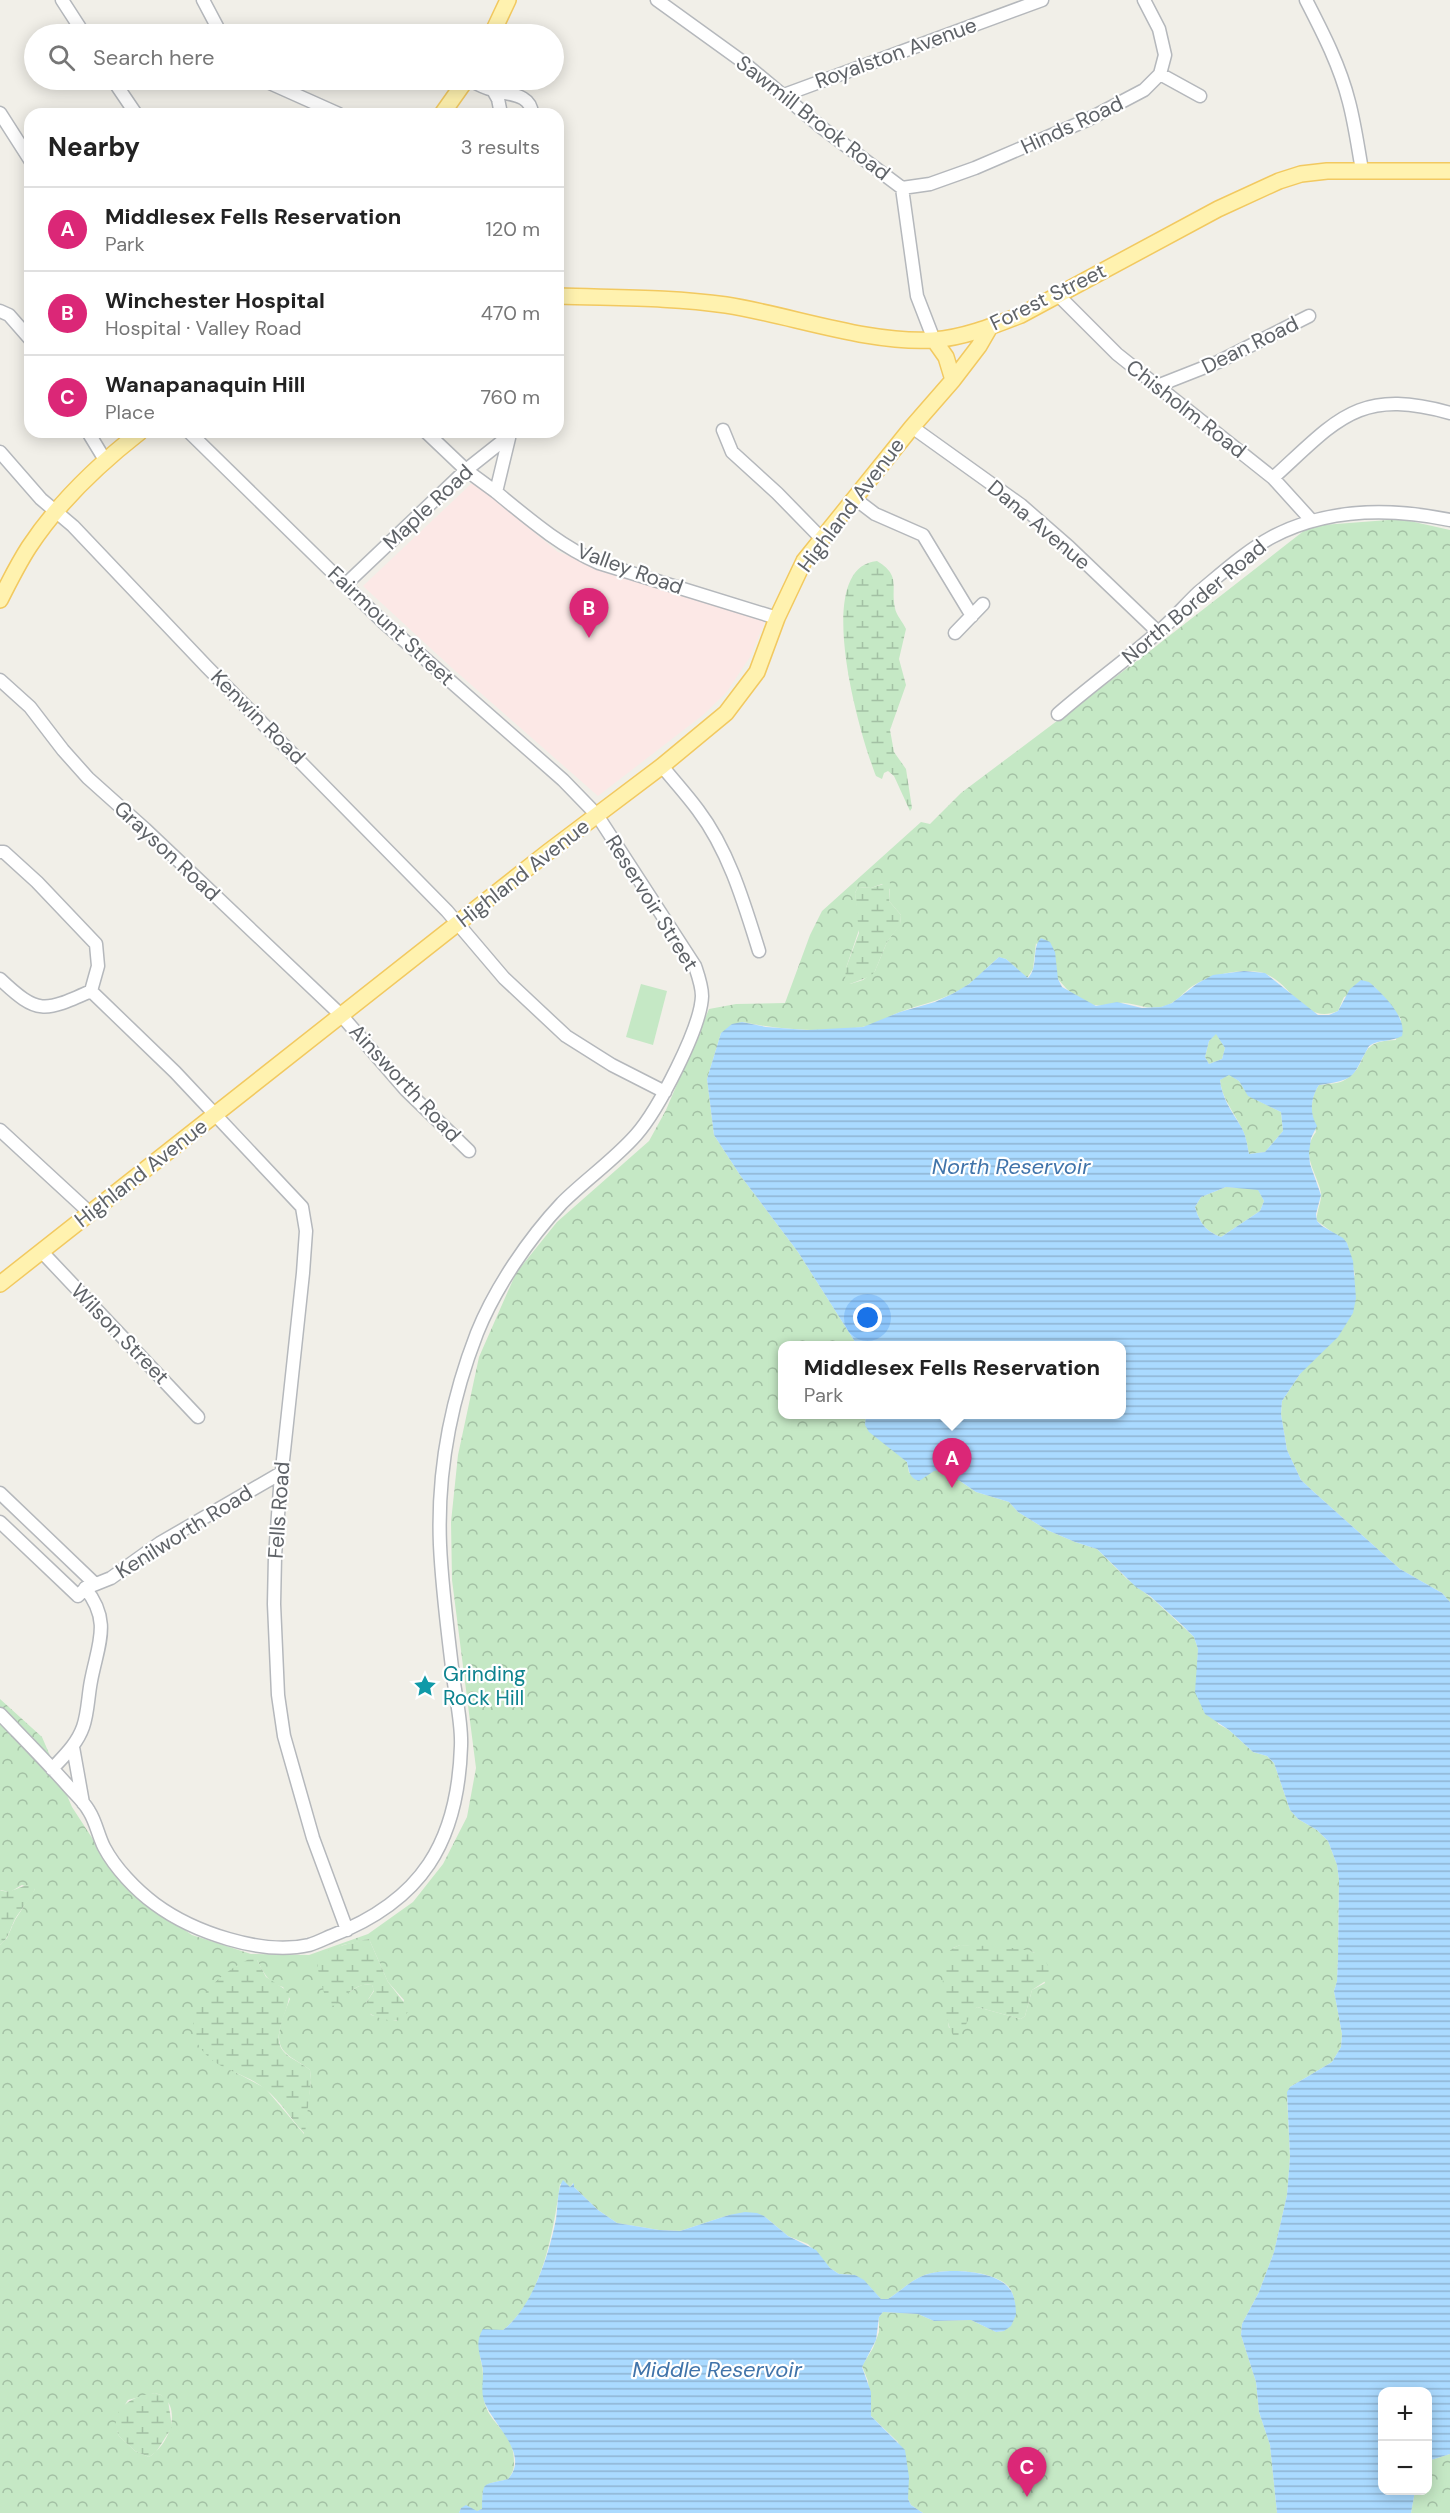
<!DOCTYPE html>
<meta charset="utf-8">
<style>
:root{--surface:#fff;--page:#f2f2f2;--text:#222;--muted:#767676;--line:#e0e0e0;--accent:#db2777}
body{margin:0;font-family:"DM Sans",sans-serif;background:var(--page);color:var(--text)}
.controls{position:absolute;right:18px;bottom:18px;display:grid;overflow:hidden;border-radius:12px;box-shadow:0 3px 15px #0003}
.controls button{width:54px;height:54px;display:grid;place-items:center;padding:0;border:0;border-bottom:2px solid var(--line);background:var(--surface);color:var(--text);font:30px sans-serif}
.you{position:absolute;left:868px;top:1318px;width:21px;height:21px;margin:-15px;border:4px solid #fff;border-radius:50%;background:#1a73e8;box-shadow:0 0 0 9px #1a73e833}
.badge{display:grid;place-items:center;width:39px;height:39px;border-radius:50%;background:var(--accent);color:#fff;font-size:20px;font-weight:700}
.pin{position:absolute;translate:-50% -50px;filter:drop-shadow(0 2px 3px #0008)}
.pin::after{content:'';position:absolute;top:32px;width:21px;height:18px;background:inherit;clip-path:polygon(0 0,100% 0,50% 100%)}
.popup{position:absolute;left:778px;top:1341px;width:348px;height:78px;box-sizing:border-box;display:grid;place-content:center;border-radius:12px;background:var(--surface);filter:drop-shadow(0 2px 4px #0005);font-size:20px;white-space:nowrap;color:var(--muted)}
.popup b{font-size:22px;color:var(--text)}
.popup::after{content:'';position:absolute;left:50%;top:100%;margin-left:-12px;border:12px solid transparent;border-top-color:var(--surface)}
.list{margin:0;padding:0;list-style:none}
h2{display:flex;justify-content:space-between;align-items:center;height:78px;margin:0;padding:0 24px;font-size:26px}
h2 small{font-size:20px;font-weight:400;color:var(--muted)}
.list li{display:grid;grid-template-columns:39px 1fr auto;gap:18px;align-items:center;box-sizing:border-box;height:84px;padding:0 24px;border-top:2px solid var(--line)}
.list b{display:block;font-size:22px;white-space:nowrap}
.list p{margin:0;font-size:20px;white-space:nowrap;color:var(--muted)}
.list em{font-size:20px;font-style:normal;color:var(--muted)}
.icon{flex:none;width:33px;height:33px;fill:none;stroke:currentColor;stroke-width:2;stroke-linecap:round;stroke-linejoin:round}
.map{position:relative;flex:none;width:1450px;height:2513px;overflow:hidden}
.search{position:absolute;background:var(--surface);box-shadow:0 3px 15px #0003;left:24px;top:24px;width:540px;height:66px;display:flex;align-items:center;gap:15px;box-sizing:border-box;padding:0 21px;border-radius:33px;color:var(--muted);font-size:22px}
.panel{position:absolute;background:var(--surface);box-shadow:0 3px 15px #0003;left:24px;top:108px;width:540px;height:330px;border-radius:18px}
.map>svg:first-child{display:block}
.medical{fill:#fce8e6}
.green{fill:#c5e8c5}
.forest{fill:url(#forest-crowns);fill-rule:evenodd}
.wetland{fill:url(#wetland-marsh)}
.water{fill:url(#water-rules);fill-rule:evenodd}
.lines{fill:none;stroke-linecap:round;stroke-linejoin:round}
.minor-casing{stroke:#b5b8bc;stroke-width:15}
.major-casing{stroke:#f2c960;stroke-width:18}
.minor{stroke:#fff;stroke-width:12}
.major{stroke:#fff2af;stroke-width:15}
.labels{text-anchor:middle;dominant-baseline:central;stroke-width:4.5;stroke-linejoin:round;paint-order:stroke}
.street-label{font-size:21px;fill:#5f6368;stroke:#fff}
.culture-label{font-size:21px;fill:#0d838f;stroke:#fff;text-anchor:start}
.water-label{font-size:22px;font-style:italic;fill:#4174aa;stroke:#fff}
</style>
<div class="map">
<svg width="1450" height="2513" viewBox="0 0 1450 2513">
<defs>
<pattern id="forest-crowns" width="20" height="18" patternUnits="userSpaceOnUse" patternTransform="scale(1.5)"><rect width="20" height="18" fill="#c5e8c5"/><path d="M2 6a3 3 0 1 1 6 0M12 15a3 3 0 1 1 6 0" fill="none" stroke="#a3c0a4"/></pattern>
<pattern id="wetland-marsh" width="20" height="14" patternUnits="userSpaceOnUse" patternTransform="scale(1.5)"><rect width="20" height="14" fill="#c5e8c5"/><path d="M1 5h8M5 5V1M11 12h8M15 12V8" fill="none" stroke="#a3c0a4"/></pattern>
<pattern id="water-rules" width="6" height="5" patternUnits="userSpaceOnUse" patternTransform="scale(1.5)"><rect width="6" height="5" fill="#aadaff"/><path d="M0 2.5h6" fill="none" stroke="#8eb4d2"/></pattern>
</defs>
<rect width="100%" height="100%" fill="#f1efe8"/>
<!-- medical -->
<path class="medical" d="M 473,482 L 558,552 L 765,621 L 750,657 L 726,693 L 703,715 L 598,796 L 452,668 L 363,586 Z"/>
<!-- green -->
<path class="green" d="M 641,984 L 667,991 L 653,1045 L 626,1037 Z"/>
<!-- forest -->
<path class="forest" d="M 1401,519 L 1450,530 L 1450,1602 L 1442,1593 L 1400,1569 L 1315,1493 L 1301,1480 L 1287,1450 L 1281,1414 L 1282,1401 L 1300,1374 L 1355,1275 L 1347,1243 L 1317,1221 C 1316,1211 1322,1202 1321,1193 C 1317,1172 1299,1154 1316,1132 C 1311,1116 1309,1099 1319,1085 C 1326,1084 1337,1084 1343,1081 C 1373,1065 1352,1041 1396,1040 L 1401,1019 L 1374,986 L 1344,997 L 1338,1011 C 1304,1025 1293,985 1266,974 C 1261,971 1253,972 1248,971 C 1229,971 1207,976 1191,987 C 1184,992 1178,1000 1170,1004 C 1152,1012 1142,1005 1125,1003 C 1115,1002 1103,1007 1094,1005 C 1063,996 1051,968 1036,943 L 1033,969 L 1027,978 L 1006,959 L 999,957 C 989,965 980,976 969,984 C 947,1000 924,1003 900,1012 C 887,1017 876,1025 862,1027 C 823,1033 781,1030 742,1022 L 721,1033 L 707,1079 L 714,1135 L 740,1175 L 798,1252 L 857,1345 L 782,1346 L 782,1414 L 866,1415 L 865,1425 L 907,1462 L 909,1473 L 944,1470 L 976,1492 L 1009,1502 L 1018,1512 L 1047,1530 L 1075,1542 L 1097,1549 L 1126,1578 L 1154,1600 L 1194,1637 L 1198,1649 L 1197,1676 L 1218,1724 L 1229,1730 L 1253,1752 L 1267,1756 L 1274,1763 L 1290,1810 L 1298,1819 L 1317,1830 L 1328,1841 L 1337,1865 L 1339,1880 L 1338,1958 L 1337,1981 L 1334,1991 L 1342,2034 L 1341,2047 L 1332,2062 L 1290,2087 L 1287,2096 L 1290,2157 L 1287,2195 L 1274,2252 L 1259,2292 L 1242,2324 L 1241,2335 L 1256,2382 L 1259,2412 L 1270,2445 L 1277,2513 L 923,2513 L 911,2505 L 908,2499 L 908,2488 L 898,2442 L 871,2416 L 868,2381 L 862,2366 L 873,2348 L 879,2332 L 879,2317 L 883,2312 L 918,2314 L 934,2321 L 971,2320 L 996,2332 L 1004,2331 L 1015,2305 C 1014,2299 1013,2292 1009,2287 C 994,2270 948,2268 928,2274 C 913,2278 901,2291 888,2299 L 881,2299 L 868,2285 L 855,2275 L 839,2274 L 830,2268 L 808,2244 L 788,2236 L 764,2216 L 729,2215 L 680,2231 L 659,2230 L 617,2223 L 598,2210 L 574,2187 L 573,2183 L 570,2187 L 560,2184 C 554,2227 543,2299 503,2330 L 494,2330 L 480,2358 C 485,2372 482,2386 484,2400 C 489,2426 514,2430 514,2462 C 514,2469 513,2473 508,2479 C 485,2485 481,2481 483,2509 L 477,2511 L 461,2508 L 459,2513 L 0,2513 L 0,1945 L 7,1938 L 15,1920 L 35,1889 L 22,1885 L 10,1892 L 0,1890 L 0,1699 L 42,1737 L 72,1807 L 109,1864 L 155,1910 L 192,1935 L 251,1954 L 309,1955 L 368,1934 L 413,1902 L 443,1864 L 467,1817 L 476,1768 L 452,1580 L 451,1522 L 458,1455 L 479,1357 L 516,1273 L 557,1222 L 649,1141 L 666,1110 L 709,1009 L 736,1004 L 785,1003 L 810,935 L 822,911 L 921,822 L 930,824 L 961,793 L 1146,654 L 1310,526 ZM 882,884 L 890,889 L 889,901 L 901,915 L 900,924 L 887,942 L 875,971 L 863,980 L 850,984 L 846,968 L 860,927 L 855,893 L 858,887 L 871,888 ZM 369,1939 L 388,1982 L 404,2000 L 397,2021 L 371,2015 L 366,2003 L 374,1990 L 372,1985 C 362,1983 357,1987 350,1992 L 326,1953 L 343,1945 ZM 960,1945 L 1034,1952 L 1045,1983 L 1032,1990 L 1025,2016 L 1021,2019 L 977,2007 L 949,2028 L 944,1994 L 953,1948 ZM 257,1960 C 264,1973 268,1983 283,1987 L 290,1999 C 284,2014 271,2041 286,2053 C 293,2060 302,2063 310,2070 L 311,2080 L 304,2134 L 265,2088 L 233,2071 ZM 155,2393 L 161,2395 C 164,2398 169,2402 170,2406 C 177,2424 164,2448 149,2457 L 135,2451 L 119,2436 C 113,2422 121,2411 128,2400 Z
M 1216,1033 L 1225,1048 L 1222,1059 L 1209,1064 L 1205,1057 L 1209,1041 Z
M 1229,1074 L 1239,1081 L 1249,1096 L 1281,1112 L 1283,1131 L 1265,1152 L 1249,1154 C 1247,1145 1246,1135 1241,1127 C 1233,1110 1222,1099 1220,1080 Z
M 1226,1187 L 1258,1189 L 1264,1201 L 1260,1211 L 1221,1237 C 1205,1231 1200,1223 1195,1207 L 1201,1197 Z
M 1450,2454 L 1450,2513 L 1411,2513 L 1415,2491 L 1428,2490 L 1428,2461 Z"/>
<!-- wetland -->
<path class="wetland" d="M 877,561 C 902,576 890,587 895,608 C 896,615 903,622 906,629 L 899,659 L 906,685 L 890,730 L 894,752 L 906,769 L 912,808 L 910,811 L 894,776 L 888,771 L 884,773 L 882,779 L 876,776 C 861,739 810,567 877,561 Z
M 890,882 L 889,901 L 901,915 L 900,925 L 887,942 L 875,971 L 871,976 L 850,984 L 845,981 L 846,968 L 859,933 L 855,893 L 858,887 L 871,888 Z
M 32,1884 L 35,1889 C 30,1900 21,1909 15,1919 C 10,1929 9,1938 0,1945 L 0,1890 C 10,1895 21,1885 32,1884 Z
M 369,1939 L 388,1982 L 409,2009 L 404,2020 C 392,2022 375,2019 365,2010 L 366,2003 L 374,1991 L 372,1985 C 356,1981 345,1998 333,2006 C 325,2000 323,1990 321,1981 C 319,1975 317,1967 318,1961 C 319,1949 358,1941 369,1939 Z
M 960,1945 C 981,1946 1013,1946 1033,1952 C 1044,1955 1051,1967 1050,1978 L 1032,1990 L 1025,2016 L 1021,2019 L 977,2007 C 968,2015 967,2028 958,2036 L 953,2035 C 944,2020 938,1969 948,1953 C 951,1949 955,1947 960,1945 Z
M 252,1958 L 257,1960 L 266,1977 L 289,1992 C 291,2010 268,2037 285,2053 C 292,2060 302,2063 310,2070 L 311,2080 L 305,2134 C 291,2120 281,2101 265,2089 C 250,2076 228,2072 212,2060 C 166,2023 213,1974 252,1958 Z
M 155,2393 L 161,2395 L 168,2400 L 172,2427 L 156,2452 L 149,2457 L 135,2451 L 119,2436 C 107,2409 132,2396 155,2393 Z"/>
<!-- water -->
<path class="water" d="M 1041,938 L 1050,942 L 1055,952 L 1058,979 L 1062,987 L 1096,1006 L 1117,1002 L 1142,1008 L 1161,1007 L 1172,1003 L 1198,983 L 1213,975 L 1244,971 L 1265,973 L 1318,1015 L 1329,1015 L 1338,1011 L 1350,989 L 1361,980 L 1369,982 C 1383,994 1407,1017 1402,1036 C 1392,1042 1379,1039 1369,1046 C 1351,1078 1358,1079 1319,1085 C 1311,1097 1309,1113 1317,1126 L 1311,1138 L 1309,1153 L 1310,1164 L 1321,1195 L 1316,1214 L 1317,1221 L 1322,1226 L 1343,1238 L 1347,1243 L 1353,1261 L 1356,1298 L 1353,1313 L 1338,1337 L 1300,1374 L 1282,1401 L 1281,1414 L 1287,1450 L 1301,1480 L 1315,1493 L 1400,1569 L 1442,1593 L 1450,1602 L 1450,2454 L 1428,2461 L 1428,2392 L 1382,2392 L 1382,2490 L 1415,2491 L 1411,2513 L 1277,2513 L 1270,2445 L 1259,2412 L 1256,2382 L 1241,2335 L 1242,2324 L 1259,2292 L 1274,2252 L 1287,2195 L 1290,2157 L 1287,2092 L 1290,2087 L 1332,2062 L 1341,2047 L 1342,2034 L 1334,1991 L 1337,1981 L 1338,1958 L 1339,1880 L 1337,1865 L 1328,1841 L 1317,1830 L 1298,1819 L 1290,1810 L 1274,1763 L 1267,1756 L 1253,1752 L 1229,1730 L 1205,1714 L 1195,1692 L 1198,1649 L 1194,1637 L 1181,1624 L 1150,1596 L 1136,1587 L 1097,1549 L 1075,1542 L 1047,1530 L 1018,1512 L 1009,1502 L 976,1492 L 944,1470 L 934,1471 L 919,1481 C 909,1478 909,1471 907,1462 L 869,1432 L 865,1425 L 866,1414 L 1122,1414 L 1122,1346 L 857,1345 L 798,1252 L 740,1175 L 714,1135 L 707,1079 L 721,1033 L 732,1024 L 742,1022 L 766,1027 L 807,1030 L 863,1027 L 900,1012 L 935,1002 L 954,993 L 969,984 L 999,957 L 1006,959 L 1028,978 C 1039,967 1031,948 1041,938 ZM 1216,1034 L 1225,1048 L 1222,1059 L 1209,1064 L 1205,1057 L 1209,1041 ZM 1229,1075 L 1239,1081 L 1248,1096 L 1281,1112 L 1283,1131 L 1265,1152 L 1249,1154 C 1247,1144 1246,1134 1240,1125 C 1231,1110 1222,1098 1220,1080 ZM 1226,1187 L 1258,1190 L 1264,1201 L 1260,1211 L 1221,1237 C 1205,1231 1200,1223 1195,1207 L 1201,1197 Z
M 563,2180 L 570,2187 L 574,2183 L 574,2187 L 598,2210 L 617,2223 L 659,2230 L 680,2231 L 729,2215 L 745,2212 L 757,2213 L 764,2216 L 788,2236 L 816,2250 L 830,2268 L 839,2274 L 855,2275 L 864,2280 L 881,2299 L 888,2299 C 901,2291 913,2278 928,2274 C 948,2268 995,2270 1009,2288 C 1015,2295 1016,2307 1016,2315 L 1011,2326 L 1004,2331 L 996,2332 L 971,2320 L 934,2321 L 918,2314 L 883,2312 L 879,2317 L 876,2340 L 862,2367 L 871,2392 L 871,2416 L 905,2450 L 909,2477 L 908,2499 L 911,2505 L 923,2513 L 459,2513 L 461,2508 L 466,2505 L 477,2511 L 482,2509 C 483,2479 482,2486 508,2479 C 531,2454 492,2424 484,2401 C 480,2389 485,2376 482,2365 C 479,2351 475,2342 483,2329 L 503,2330 C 532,2308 549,2255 556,2219 C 558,2207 557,2189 563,2180 Z"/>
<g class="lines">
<!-- minor casing -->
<g class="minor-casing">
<path id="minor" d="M 62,0 L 84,34
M 203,0 L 221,34
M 657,0 L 743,62 L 821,127 L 902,188 L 917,296 L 934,340
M 1306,0 C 1323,33 1340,66 1349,102 C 1355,125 1358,148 1362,170
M 1160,74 L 1200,96
M 113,80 L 136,114
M 263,80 L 339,114
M 470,80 C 477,84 485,88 493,90 C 508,95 531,93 532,114
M 493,90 L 498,99 L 501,114
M 784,95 L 1042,0
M 0,113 L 30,160
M 902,188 L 930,184 L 975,168 L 1087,120 L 1144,90 L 1160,74 L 1165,55 L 1159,29 L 1144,0
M 1059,296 L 1117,354 L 1273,478 L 1312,521
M 0,311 L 9,315 L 30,339
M 1157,386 L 1218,362 L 1309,316
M 912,427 L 1021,505 L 1069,547 L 1158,632
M 723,430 L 732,452 L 777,493 L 821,538
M 88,432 L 105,460
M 426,432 L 466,470 L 496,492
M 509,438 L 496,492 C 529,519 560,546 599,563 L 777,618
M 0,452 L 41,499 L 73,526 L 207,667 L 447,911 L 504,978 L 566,1036 L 612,1065 L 665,1092
M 1273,478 C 1337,420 1358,387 1450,413
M 854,498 L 875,514 L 923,535 L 972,616
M 346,584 L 466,470 L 509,436
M 955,633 L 983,604
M 0,680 L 30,707 L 63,750 L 88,778 L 145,829 L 342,1016 L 406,1090 L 469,1151
M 1058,714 C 1090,686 1125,661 1157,633 C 1172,621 1185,605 1199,592 C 1222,573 1246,551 1272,537 C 1327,508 1391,508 1450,520
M 662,766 C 674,781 687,795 698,810 C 729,851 744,903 759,951
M 0,852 L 4,852 L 37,882 L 96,944 L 98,966 L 91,991
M 0,979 C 38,1015 44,1012 91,991 L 175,1072 L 302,1207 L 306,1231 L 303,1273 L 280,1488 L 275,1556 L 274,1604 L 278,1695 L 284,1736 L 313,1838 L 347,1930
M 0,1130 L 90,1213
M 42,1252 L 198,1417
M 0,1493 L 92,1581 L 78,1596 L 0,1522
M 86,1588 L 111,1578 L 160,1543 L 281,1473
M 0,1714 C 23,1738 47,1762 69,1787 C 76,1795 84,1802 89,1811 C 96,1822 98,1835 104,1847 C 115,1868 136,1890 155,1904 C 193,1932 262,1956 309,1945 C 316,1943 324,1939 331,1936 C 422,1901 458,1842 461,1746 C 462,1723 456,1699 453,1676 C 448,1633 442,1589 440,1545 C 437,1472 451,1400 477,1333 C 495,1288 529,1238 562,1203 C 585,1180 614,1160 636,1135 C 658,1110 701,1028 702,996 C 702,986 698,975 695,966 L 597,815 L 563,780 L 382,621 L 189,432
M 73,1747 L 83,1803
M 52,1769 C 64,1756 77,1744 83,1727 C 88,1713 88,1696 91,1681 C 98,1644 112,1621 85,1588"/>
</g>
<!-- major casing -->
<g class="major-casing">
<path id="major" d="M 492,34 L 508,0
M 442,114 L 466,80
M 558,296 C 614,298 671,297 726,305 C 790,315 869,344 933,340 C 963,338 993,326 1021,315 L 1218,209 L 1279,181 L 1301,174 L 1327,171 L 1450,171
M 953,380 L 979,346 L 990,327
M 0,600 C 9,582 18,564 29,547 C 58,503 99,464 140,432
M 0,1284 L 548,852 L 662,766 L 726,713 L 757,672 L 777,618 L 804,561 L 912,427 L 953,380 L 946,357 L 934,340"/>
</g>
<!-- minor -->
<use href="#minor" class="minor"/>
<!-- major -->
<use href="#major" class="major"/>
</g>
<!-- icons -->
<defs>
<g id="sight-bare" transform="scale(1.8)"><path d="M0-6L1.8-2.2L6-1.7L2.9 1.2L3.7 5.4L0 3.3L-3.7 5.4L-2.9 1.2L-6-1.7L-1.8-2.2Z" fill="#0f9aa8" stroke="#fff" stroke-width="2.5" paint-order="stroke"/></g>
</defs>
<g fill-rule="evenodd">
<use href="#sight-bare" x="425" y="1686"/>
</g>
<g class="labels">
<!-- street labels -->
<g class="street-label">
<text transform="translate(896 53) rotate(-20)">Royalston Avenue</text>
<text transform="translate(813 118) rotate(38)">Sawmill Brook Road</text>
<text transform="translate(1072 125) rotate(-25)">Hinds Road</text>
<text transform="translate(1048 297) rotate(-26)">Forest Street</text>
<text transform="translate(1250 345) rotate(-26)">Dean Road</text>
<text transform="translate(1186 409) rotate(38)">Chisholm Road</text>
<text transform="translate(851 505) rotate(-53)">Highland Avenue</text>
<text transform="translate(428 507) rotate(-43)">Maple Road</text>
<text transform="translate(1039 525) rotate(40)">Dana Avenue</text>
<text transform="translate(630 569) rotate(20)">Valley Road</text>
<text transform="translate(1194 602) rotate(-40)">North Border Road</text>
<text transform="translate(391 626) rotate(43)">Fairmount Street</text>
<text transform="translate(258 717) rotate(45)">Kenwin Road</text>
<text transform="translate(167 851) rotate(43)">Grayson Road</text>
<text transform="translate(523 873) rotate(-38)">Highland Avenue</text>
<text transform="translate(652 903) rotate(58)">Reservoir Street</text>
<text transform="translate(405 1083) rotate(47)">Ainsworth Road</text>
<text transform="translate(141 1173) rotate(-38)">Highland Avenue</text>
<text transform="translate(120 1334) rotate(46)">Wilson Street</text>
<text transform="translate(279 1510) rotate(-86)">Fells Road</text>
<text transform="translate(184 1532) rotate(-32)">Kenilworth Road</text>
</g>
<!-- culture labels -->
<g class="culture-label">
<text x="443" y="1674">Grinding<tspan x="443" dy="24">Rock Hill</tspan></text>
</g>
<!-- water labels -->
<g class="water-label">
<text x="1011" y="1166">North Reservoir</text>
<text x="717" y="2369">Middle Reservoir</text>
</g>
</g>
</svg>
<div class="controls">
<button>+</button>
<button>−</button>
</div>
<div class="you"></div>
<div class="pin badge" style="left:952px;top:1488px">A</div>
<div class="popup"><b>Middlesex Fells Reservation</b>Park</div>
<div class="pin badge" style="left:589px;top:638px">B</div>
<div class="pin badge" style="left:1027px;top:2497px">C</div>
<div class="search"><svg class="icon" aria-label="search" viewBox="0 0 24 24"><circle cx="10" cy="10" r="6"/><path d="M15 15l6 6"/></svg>Search here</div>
<section class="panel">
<h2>Nearby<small>3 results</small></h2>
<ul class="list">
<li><span class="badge">A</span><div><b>Middlesex Fells Reservation</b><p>Park</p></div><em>120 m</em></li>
<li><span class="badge">B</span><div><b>Winchester Hospital</b><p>Hospital · Valley Road</p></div><em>470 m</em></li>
<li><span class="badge">C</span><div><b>Wanapanaquin Hill</b><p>Place</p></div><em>760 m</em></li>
</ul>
</section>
</div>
